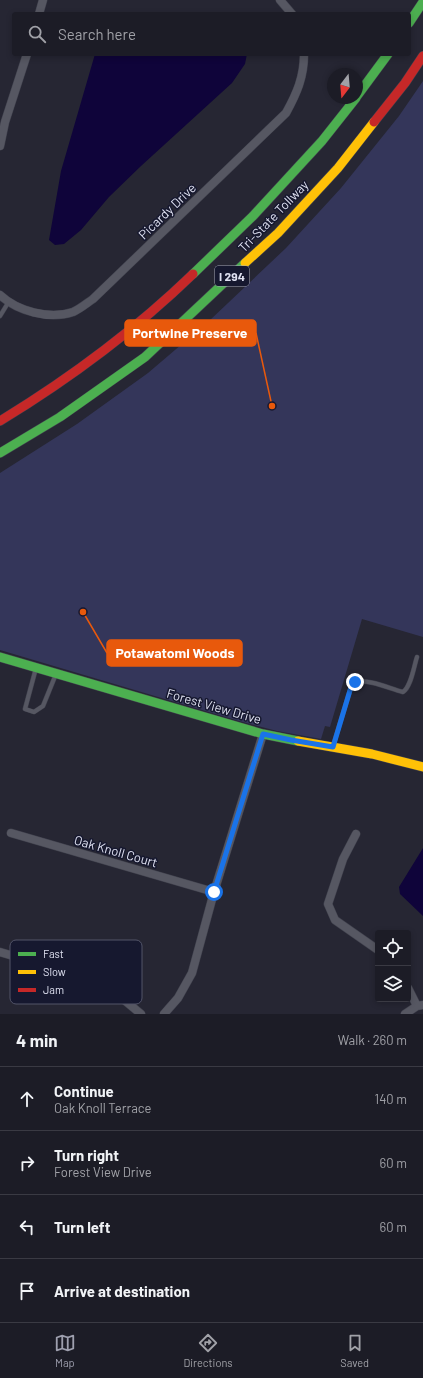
<!DOCTYPE html>
<meta charset="utf-8">
<style>
:root{--surface:#1c1c26;--page:#292932;--text:#f1f3f6;--muted:#a0a1a7;--line:#3a3a43;--accent:#9e9fae}
body{margin:0;font-family:Barlow,sans-serif;background:var(--page);color:var(--text)}
.controls{position:absolute;right:12px;bottom:12px;display:grid;overflow:hidden;border-radius:4px;box-shadow:0 2px 6px #0003}
.controls button{width:36px;height:36px;display:grid;place-items:center;padding:0;border:0;border-bottom:1px solid var(--line);background:var(--surface);color:var(--text);font:20px sans-serif}
.compass{position:absolute;left:327px;top:68px;width:36px;height:36px;border-radius:50%;background:var(--surface);box-shadow:0 2px 6px #0003;rotate:196deg}
.stop{position:absolute;width:12px;height:12px;margin:-9px;border:3px solid #1a73e8;border-radius:50%;background:#fff}
.stop.end{background:#1a73e8;border-color:#fff;box-shadow:0 1px 4px #0008}
.list{margin:0;padding:0;list-style:none}
h2{display:flex;justify-content:space-between;align-items:center;height:52px;margin:0;padding:0 16px;font-size:17px}
h2 small{font-size:13px;font-weight:400;color:var(--muted)}
.list li{display:grid;grid-template-columns:26px 1fr auto;gap:12px;align-items:center;box-sizing:border-box;height:64px;padding:0 16px;border-top:1px solid var(--line)}
.list b{display:block;font-size:15px;white-space:nowrap}
.list p{margin:0;font-size:13px;white-space:nowrap;color:var(--muted)}
.list em{font-size:13px;font-style:normal;color:var(--muted)}
.icon{flex:none;width:22px;height:22px;fill:none;stroke:currentColor;stroke-width:2;stroke-linecap:round;stroke-linejoin:round}
.map{position:relative;flex:none;width:423px;height:1014px;overflow:hidden}
.search{position:absolute;background:var(--surface);box-shadow:0 2px 6px #0003;left:12px;right:12px;top:12px;height:44px;display:flex;align-items:center;gap:10px;box-sizing:border-box;padding:0 14px;border-radius:4px;color:var(--muted);font-size:15px}
.sheet{height:308px;background:var(--surface)}
nav{display:flex;justify-content:space-around;align-items:center;box-sizing:border-box;height:56px;border-top:1px solid var(--line);background:var(--surface);font-size:11px;color:var(--muted)}
nav a{display:grid;justify-items:center;gap:2px}
nav .on{color:var(--accent)}
.map>svg:first-child{display:block}
.green{fill:#34365a}
.water{fill:#0f043a}
.lines{fill:none;stroke-linecap:round;stroke-linejoin:round}
.lane-casing{stroke:#41424e;stroke-width:5}
.street-casing{stroke:#41424e;stroke-width:9}
.fast-casing{stroke:#41424e;stroke-width:10}
.slow-casing{stroke:#41424e;stroke-width:10}
.jam-casing{stroke:#41424e;stroke-width:10}
.lane{stroke:#565762;stroke-width:4}
.street{stroke:#565762;stroke-width:8}
.fast{stroke:#4caf50;stroke-width:9}
.slow{stroke:#ffc107;stroke-width:9}
.jam{stroke:#c62828;stroke-width:9}
.route{stroke:#1a73e8;stroke-width:5}
.labels{text-anchor:middle;dominant-baseline:central;stroke-width:3;stroke-linejoin:round;paint-order:stroke}
.shield{fill:#16182f;stroke:#a2a4b6;stroke-width:1}
.shield-label{font-size:12px;font-weight:bold;fill:#dee0f0}
.street-label{font-size:13px;fill:#dee0f0;stroke:#16182f}
.key{fill:#16182f;stroke:#525469;stroke-width:1}
.key-label{font-size:11px;fill:#dee0f0}
.leader{fill:none;stroke:#e8590c;stroke-width:1.5}
.callout-dot{fill:#e8590c;stroke:#16182f;stroke-width:1.5}
.callout{fill:#e8590c;stroke:#e8590c;stroke-width:1.5}
.callout-label{font-size:14px;text-anchor:middle;font-weight:bold;fill:#fff}
</style>
<div class="map">
<svg width="423" height="1014" viewBox="0 0 423 1014">
<rect width="100%" height="100%" fill="#262633"/>
<!-- green -->
<path class="green" d="M 423,81 L 423,637 L 362,619 L 330,727 L 325,726 L 321,739 L 277,731 L 239,721 L 0,650 L 0,473 L 77,424 L 148,373 L 209,321 L 286,248 L 341,188 L 399,116 Z"/>
<!-- water -->
<path class="water" d="M 95,54 L 247,54 L 245,64 L 232,83 L 141,166 L 109,197 L 81,230 L 64,244 L 55,245 L 49,240 L 61,171 Z
M 423,848 L 423,916 L 400,894 L 399,887 Z"/>
<g class="lines">
<!-- lane casing -->
<g class="lane-casing">
<path id="lane" d="M 0,316 L 8,303
M 36,668 L 25,709 L 34,712 L 43,706 L 56,674
M 333,746 L 351,687 L 355,682 C 370,679 388,688 403,692 C 411,687 414,666 417,657"/>
</g>
<!-- street casing -->
<g class="street-casing">
<path id="street" d="M 280,0 L 292,14
M 39,14 L 43,0
M 0,146 L 5,122 L 27,54
M 0,295 C 17,311 49,320 73,312 C 80,309 87,303 93,299 L 286,113 C 297,93 304,77 304,54
M 11,833 L 214,892
M 356,834 L 343,859 L 328,904 L 335,920 L 378,950
M 0,952 L 92,979 L 111,989 L 141,1014
M 408,988 L 417,1006
M 164,1014 L 178,998 L 192,973 L 214,892 L 263,734
M 405,1014 L 417,1006 L 423,1005"/>
</g>
<!-- fast casing -->
<g class="fast-casing">
<path id="fast" d="M 409,23 L 423,2
M 357,96 L 388,54
M 193,274 L 253,216 L 322,141 L 356,98
M 0,453 L 60,417 L 145,357 L 245,263
M 0,657 L 263,734 L 298,741"/>
</g>
<!-- slow casing -->
<g class="slow-casing">
<path id="slow" d="M 245,263 L 278,233 L 338,168 L 374,122
M 298,741 L 372,754 L 423,767"/>
</g>
<!-- jam casing -->
<g class="jam-casing">
<path id="jam" d="M 374,122 L 405,83 L 423,56
M 0,421 C 69,379 135,330 193,274"/>
</g>
<!-- lane -->
<use href="#lane" class="lane"/>
<!-- street -->
<use href="#street" class="street"/>
<!-- fast -->
<use href="#fast" class="fast"/>
<!-- slow -->
<use href="#slow" class="slow"/>
<!-- jam -->
<use href="#jam" class="jam"/>
</g>
<g class="lines">
<!-- route -->
<path class="route" d="M 214,892 L 263,734 L 291,740 L 333,747 L 351,687 L 355,682"/>
</g>
<g class="labels">
<!-- shield labels -->
<rect class="shield" x="215" y="266" width="34" height="20" rx="3"/>
<g class="shield-label">
<text x="232" y="276">I 294</text>
</g>
<!-- street labels -->
<g class="street-label">
<text transform="translate(167 211) rotate(-44)">Picardy Drive</text>
<text transform="translate(273 216) rotate(-46)">Tri-State Tollway</text>
<text transform="translate(214 706) rotate(16)">Forest View Drive</text>
<text transform="translate(116 851) rotate(16)">Oak Knoll Court</text>
</g>
</g>
<!-- legend -->
<rect x="10" y="940" width="132" height="64" rx="6" class="key"/>
<rect x="18" y="952" width="18" height="4" fill="#4caf50"/>
<rect x="18" y="970" width="18" height="4" fill="#ffc107"/>
<rect x="18" y="988" width="18" height="4" fill="#c62828"/>
<g class="key-label">
<text x="43" y="958">Fast</text>
<text x="43" y="976">Slow</text>
<text x="43" y="994">Jam</text>
</g>
<!-- callouts -->
<path class="leader" d="M272 406L256 333M83 612L107 653"/>
<g class="callout-dot">
<circle cx="272" cy="406" r="4"/>
<circle cx="83" cy="612" r="4"/>
</g>
<g class="callout">
<rect x="125" y="320" width="131" height="26" rx="4"/>
<rect x="107" y="640" width="135" height="26" rx="4"/>
</g>
<g class="callout-label">
<text x="190" y="338">Portwine Preserve</text>
<text x="175" y="658">Potawatomi Woods</text>
</g>
</svg>
<div class="controls">
<button><svg class="icon" aria-label="locate" viewBox="0 0 24 24"><circle cx="12" cy="12" r="6"/><path d="M12 2v4M12 18v4M2 12h4M18 12h4"/></svg></button>
<button><svg class="icon" aria-label="layers" viewBox="0 0 24 24"><path d="M12 4l9 5-9 5-9-5zM3 14l9 5 9-5"/></svg></button>
</div>
<svg class="compass" viewBox="-18 -18 36 36"><path d="M0-13l5 13h-10z" fill="#e53935"/><path d="M0 13l5-13h-10z" fill="#a0a1a7"/></svg>
<div class="stop" style="left:214px;top:892px"></div>
<div class="stop end" style="left:355px;top:682px"></div>
<div class="search"><svg class="icon" aria-label="search" viewBox="0 0 24 24"><circle cx="10" cy="10" r="6"/><path d="M15 15l6 6"/></svg>Search here</div>
</div>
<section class="sheet">
<h2>4 min<small>Walk · 260 m</small></h2>
<ul class="list">
<li><svg class="icon" aria-label="ahead" viewBox="0 0 24 24"><path d="M12 20V5M6 11l6-6 6 6"/></svg><div><b>Continue</b><p>Oak Knoll Terrace</p></div><em>140 m</em></li>
<li><svg class="icon" aria-label="right" viewBox="0 0 24 24"><path d="M7 20v-9h11M14 6l5 5-5 5"/></svg><div><b>Turn right</b><p>Forest View Drive</p></div><em>60 m</em></li>
<li><svg class="icon" aria-label="left" viewBox="0 0 24 24"><path d="M17 20v-9H6M10 6l-5 5 5 5"/></svg><div><b>Turn left</b></div><em>60 m</em></li>
<li><svg class="icon" aria-label="arrive" viewBox="0 0 24 24"><path d="M6 21V4h12l-3 4 3 4H6"/></svg><div><b>Arrive at destination</b></div></li>
</ul>
</section>
<nav>
<a class="on"><svg class="icon" aria-label="map" viewBox="0 0 24 24"><path d="M3 6l6-2 6 2 6-2v14l-6 2-6-2-6 2zM9 4v14M15 6v14"/></svg>Map</a>
<a><svg class="icon" aria-label="directions" viewBox="0 0 24 24"><path d="M12 3l9 9-9 9-9-9zM9 14v-3h6M13 9l2 2-2 2"/></svg>Directions</a>
<a><svg class="icon" aria-label="saved" viewBox="0 0 24 24"><path d="M7 4h10v16l-5-4-5 4z"/></svg>Saved</a>
</nav>
